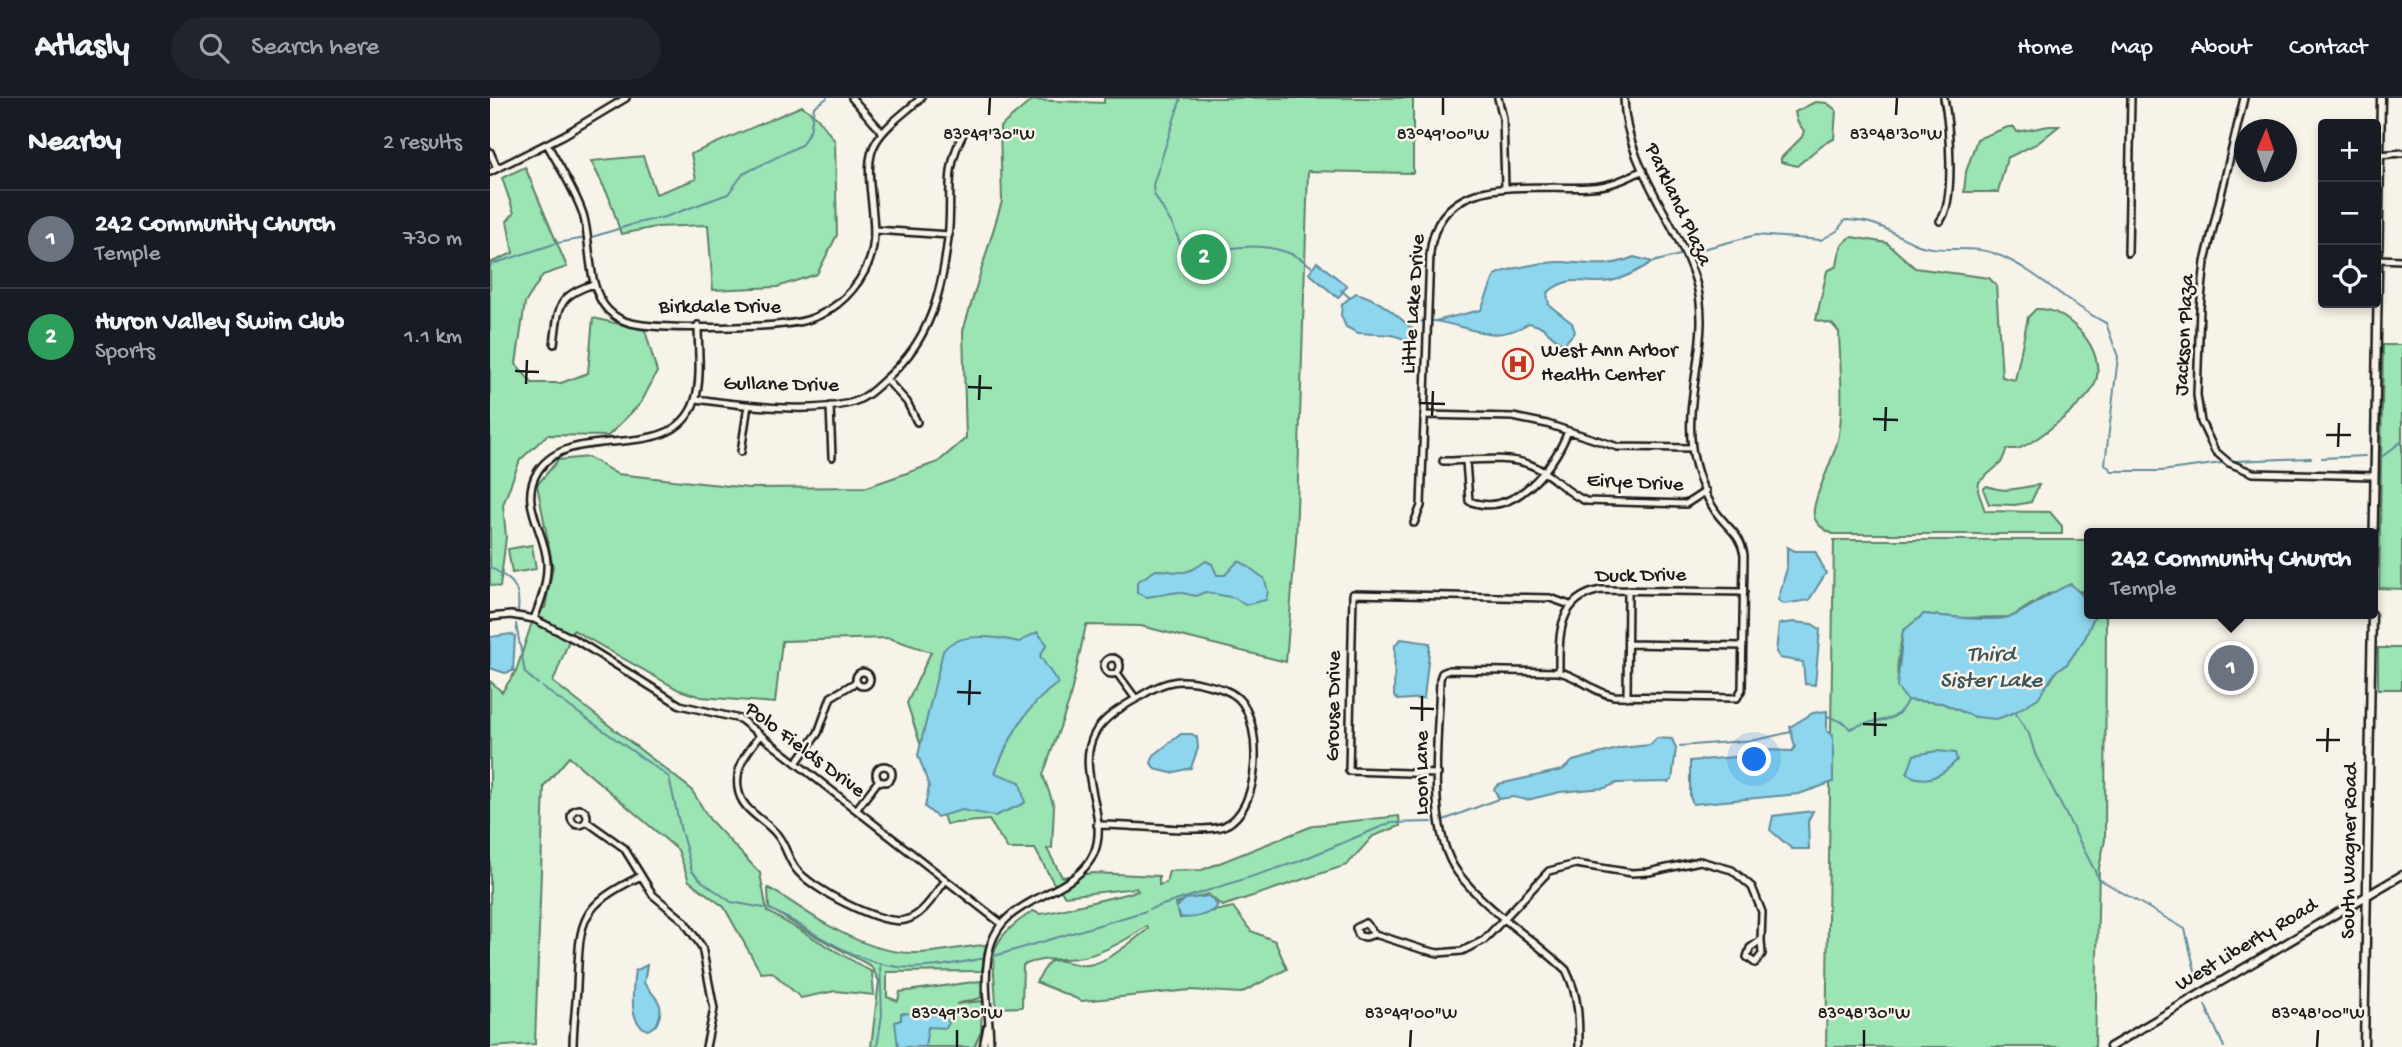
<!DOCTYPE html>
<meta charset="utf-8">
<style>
:root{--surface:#171b24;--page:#20242c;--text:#f1f3f6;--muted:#9ea1a6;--line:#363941;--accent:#c8321e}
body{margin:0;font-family:"Gochi Hand",sans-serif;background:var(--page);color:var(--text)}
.controls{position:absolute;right:21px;top:21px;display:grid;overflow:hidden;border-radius:7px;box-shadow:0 4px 10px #0003}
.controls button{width:63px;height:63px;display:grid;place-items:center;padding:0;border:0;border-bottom:2px solid var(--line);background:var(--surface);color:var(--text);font:35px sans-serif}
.compass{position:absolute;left:1744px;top:21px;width:63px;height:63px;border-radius:50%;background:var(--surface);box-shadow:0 4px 10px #0003;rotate:2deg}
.you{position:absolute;left:1265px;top:662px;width:24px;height:24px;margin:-18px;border:5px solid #fff;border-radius:50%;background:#1a73e8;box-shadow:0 0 0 10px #1a73e833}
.badge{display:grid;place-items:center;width:46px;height:46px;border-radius:50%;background:var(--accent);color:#fff;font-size:23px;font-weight:700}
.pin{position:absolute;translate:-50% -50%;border:4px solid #fff;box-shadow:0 2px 7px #0006}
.popup{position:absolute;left:1594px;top:430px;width:294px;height:91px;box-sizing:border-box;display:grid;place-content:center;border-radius:7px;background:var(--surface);filter:drop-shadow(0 2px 5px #0005);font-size:23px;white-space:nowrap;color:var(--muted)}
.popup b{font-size:26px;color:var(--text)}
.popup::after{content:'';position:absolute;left:50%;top:100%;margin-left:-14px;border:14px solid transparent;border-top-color:var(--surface)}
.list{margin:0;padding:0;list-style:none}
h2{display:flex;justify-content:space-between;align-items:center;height:91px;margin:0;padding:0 28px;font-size:30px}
h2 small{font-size:23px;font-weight:400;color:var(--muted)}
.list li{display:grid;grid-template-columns:46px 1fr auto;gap:21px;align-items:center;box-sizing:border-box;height:98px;padding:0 28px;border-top:2px solid var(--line)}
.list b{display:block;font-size:26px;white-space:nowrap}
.list p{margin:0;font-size:23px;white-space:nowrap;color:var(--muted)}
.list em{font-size:23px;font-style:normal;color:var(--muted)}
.icon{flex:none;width:38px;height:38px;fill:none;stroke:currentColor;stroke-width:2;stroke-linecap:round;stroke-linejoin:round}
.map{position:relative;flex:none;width:1912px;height:949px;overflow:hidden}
header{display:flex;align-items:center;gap:42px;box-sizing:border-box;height:98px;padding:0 35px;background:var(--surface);border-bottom:2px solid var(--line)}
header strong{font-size:33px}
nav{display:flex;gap:38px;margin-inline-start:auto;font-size:24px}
.search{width:490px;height:63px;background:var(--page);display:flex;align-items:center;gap:18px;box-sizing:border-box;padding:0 24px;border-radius:38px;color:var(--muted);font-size:26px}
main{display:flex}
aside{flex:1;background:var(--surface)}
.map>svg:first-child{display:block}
.green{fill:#9be4b3;stroke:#5c8068;stroke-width:2}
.water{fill:#8dd6ee;stroke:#608c9a;stroke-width:2}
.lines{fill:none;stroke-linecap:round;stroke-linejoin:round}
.stream{stroke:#608c9a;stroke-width:2}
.minor-casing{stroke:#1c1c1c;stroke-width:10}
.major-casing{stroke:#1c1c1c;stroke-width:11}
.minor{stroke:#f7f3e8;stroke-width:5}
.major{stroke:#f7f3e8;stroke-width:6}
.ticks{fill:none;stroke:#1c1c1c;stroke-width:2.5}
.labels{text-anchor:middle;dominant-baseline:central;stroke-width:5;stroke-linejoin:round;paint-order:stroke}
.street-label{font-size:21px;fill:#1c1c1c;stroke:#f7f3e8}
.poi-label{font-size:21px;fill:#1c1c1c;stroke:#f7f3e8;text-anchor:start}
.water-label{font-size:23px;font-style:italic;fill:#3e545b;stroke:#f7f3e8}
.ticks-label{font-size:18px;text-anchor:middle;fill:#1c1c1c;stroke:#f7f3e8;stroke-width:5;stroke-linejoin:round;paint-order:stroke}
</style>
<header>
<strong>Atlasly</strong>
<div class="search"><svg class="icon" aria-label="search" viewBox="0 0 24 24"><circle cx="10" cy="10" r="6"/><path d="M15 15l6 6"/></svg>Search here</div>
<nav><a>Home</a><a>Map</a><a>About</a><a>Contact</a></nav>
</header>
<main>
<aside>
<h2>Nearby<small>2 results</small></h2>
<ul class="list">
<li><span class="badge" style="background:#6b7280">1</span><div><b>242 Community Church</b><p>Temple</p></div><em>730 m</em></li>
<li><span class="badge" style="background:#2e9e5b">2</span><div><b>Huron Valley Swim Club</b><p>Sports</p></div><em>1.1 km</em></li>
</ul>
</aside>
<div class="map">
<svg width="1912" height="949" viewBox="0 0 1912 949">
<rect width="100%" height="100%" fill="#f7f3e8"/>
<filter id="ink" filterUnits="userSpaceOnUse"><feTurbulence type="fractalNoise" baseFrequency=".0143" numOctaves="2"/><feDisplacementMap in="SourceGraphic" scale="14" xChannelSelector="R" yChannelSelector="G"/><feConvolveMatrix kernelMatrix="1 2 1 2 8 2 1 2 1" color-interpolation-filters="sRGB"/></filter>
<g filter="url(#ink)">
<!-- green -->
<path class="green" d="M 614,0 L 923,0 L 923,75 L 818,73 L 806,442 L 796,564 L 651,528 L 596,527 L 579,604 L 553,677 L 564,708 L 562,750 L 557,751 L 572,779 L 603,775 L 669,778 L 669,787 L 676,785 L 679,773 L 712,772 L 825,727 L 909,718 L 910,728 L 883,738 L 857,767 L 732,808 L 718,796 L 686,806 L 690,820 L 743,809 L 761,833 L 785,843 L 797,871 L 751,895 L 700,892 L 592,903 L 546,884 L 559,864 C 573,859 585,869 598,867 C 619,864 642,843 658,831 L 657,828 C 638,841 610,857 587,860 C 564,863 557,858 533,867 L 532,909 L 506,910 C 505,857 491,847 543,813 L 550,816 L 562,814 L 648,793 L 646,790 L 575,798 L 563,784 L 545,751 L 518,751 L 499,722 L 456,726 L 417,605 L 441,554 L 399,540 L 292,543 L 285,605 L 211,599 L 189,592 L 83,532 L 63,584 L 201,691 L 220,722 L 270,775 L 277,813 L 382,874 L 384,897 L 345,893 L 311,900 L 282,874 L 271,875 L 234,809 L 199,783 L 188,752 L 79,659 L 54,688 L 45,946 L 0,949 L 0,583 L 12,594 L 26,573 L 46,512 L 55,510 L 63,469 L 47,387 L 68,362 L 98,359 L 127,376 L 258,390 L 377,389 L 448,364 L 476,340 L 473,233 L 512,103 L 510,29 L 542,2 L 614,5 Z
M 1325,4 L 1337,5 L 1346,12 L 1344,41 L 1333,46 L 1307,68 L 1291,64 L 1291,60 L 1312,39 L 1314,33 L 1307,23 L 1305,14 Z
M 312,8 L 327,19 L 345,43 L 347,137 L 327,176 L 287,189 L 223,192 L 218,127 L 166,129 L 131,136 L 119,99 L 101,63 L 153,58 L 166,96 L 206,81 L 201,56 Z
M 1559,28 L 1569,28 L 1548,45 L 1517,60 L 1508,94 L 1474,94 L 1476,74 L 1487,41 L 1518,29 L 1524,29 L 1527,34 Z
M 35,69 L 77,169 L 53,177 L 35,205 L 26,266 L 42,285 L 71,285 L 98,275 L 103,220 L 155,232 L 167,274 L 151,305 L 118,338 L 57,337 L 30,362 L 13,407 L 16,439 L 10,489 L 0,487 L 0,165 L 23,155 L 17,123 L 24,115 L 12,80 Z
M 1362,139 L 1397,145 L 1425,170 L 1499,180 L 1506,187 L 1512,279 L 1525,282 L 1538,219 L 1546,211 C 1562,210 1572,217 1584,227 C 1601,242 1615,268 1603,290 C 1596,304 1547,343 1532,349 C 1528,352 1522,351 1517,351 L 1511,365 L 1489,384 L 1488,393 L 1495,413 L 1560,414 L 1572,428 L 1572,436 L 1343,436 C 1335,432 1326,427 1324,418 C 1321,401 1346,359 1349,336 C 1354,304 1350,267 1349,234 L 1342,226 L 1326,222 L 1337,173 L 1347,168 C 1349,156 1350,144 1362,139 Z
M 1893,247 L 1912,247 L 1912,491 L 1889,490 Z
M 1549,387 L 1541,404 L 1525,407 L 1499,406 L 1493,391 L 1497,388 C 1517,396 1530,389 1549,387 Z
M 1344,442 L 1599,442 L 1599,504 L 1591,493 L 1558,496 L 1521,519 L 1469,520 L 1434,516 L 1413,533 C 1409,558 1401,581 1417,602 L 1452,605 L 1485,619 L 1560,584 L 1567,572 L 1577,566 L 1595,540 L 1605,516 L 1616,516 L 1615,742 L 1609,770 L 1605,949 L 1336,949 Z
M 42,447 L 46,471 L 22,475 L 18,451 Z
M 1888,550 L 1912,550 L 1912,591 L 1888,591 Z
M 278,790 C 285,792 324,820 336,826 C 363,842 395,856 427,855 C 449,855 473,848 496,847 L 492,873 L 397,874 L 397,899 L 408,903 L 410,894 L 491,883 L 491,900 L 466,906 L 492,903 L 491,934 L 484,949 L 381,949 L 389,883 L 381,868 L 312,831 L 279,810 Z"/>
<!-- water -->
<path class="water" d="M 1144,159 L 1163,164 C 1150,171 1137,180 1121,183 C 1093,188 1083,174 1057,195 L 1059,207 L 1082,225 L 1085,234 L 1073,247 L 1052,229 L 1039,225 C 1005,247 981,229 945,223 L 991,212 L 1005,177 C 1019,170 1058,163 1074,164 C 1101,166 1118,170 1144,159 Z
M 827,164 L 857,188 L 848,200 L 819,175 Z
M 866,195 C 888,200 908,218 925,233 L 921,243 L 902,237 L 868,235 L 856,229 L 851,217 L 852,206 Z
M 1297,449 L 1305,453 L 1325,453 L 1336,475 L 1319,502 L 1294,506 L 1288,502 L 1297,470 Z
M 716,463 L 722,466 L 727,477 L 735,477 L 748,463 C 756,465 765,475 774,480 L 778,493 L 776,502 L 755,507 L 745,500 L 715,494 L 706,498 L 688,494 L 657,499 L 647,495 L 647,484 L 666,472 C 691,472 691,481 716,463 Z
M 1581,486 L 1599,504 L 1599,516 L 1605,516 L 1595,540 L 1577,566 L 1567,572 L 1548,600 L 1525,614 L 1507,621 L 1485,619 L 1452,605 L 1417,602 L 1407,589 L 1413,533 L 1434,516 C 1453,518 1506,525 1523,518 C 1543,509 1560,494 1581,486 Z
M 1304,524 L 1322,526 L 1330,531 L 1325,587 L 1315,586 L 1313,564 L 1290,560 L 1286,554 L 1289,526 Z
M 547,534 L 557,546 L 550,558 L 568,585 C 535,609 520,638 505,675 L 530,684 L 535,705 L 505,718 L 472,712 L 447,719 L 435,709 L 439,688 L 428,657 L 453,553 C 467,533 507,539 529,544 Z
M 21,536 L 25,538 L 23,573 L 15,575 L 0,570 L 0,539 Z
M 911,541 L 940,545 L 934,600 L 908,602 L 904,598 L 905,547 Z
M 1337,613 L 1337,633 L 1343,637 L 1343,684 L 1309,696 L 1203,706 L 1200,699 L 1200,663 L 1256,658 L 1272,652 L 1302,653 L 1305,649 L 1300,629 L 1323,615 Z
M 691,636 L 702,636 L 707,639 L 708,650 L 701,670 L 681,675 L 665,671 L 661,665 L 664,657 Z
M 1167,640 L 1182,641 L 1186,650 L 1182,682 L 1178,684 L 1127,685 L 1115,690 L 1070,694 L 1037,702 L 1023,699 L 1009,701 L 1004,691 L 1009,686 L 1072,672 L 1083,663 L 1131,650 L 1160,647 Z
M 1447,653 L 1465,655 L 1467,662 C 1453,677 1437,687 1417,676 L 1424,657 Z
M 1323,713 L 1318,723 L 1319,751 L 1302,751 L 1280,732 L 1283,718 Z
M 719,798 L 728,808 C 721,816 701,822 691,819 L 686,810 L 695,801 Z
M 157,867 L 154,885 C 166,901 177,906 166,927 L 158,932 C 138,926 143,896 144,879 L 145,873 Z
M 411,915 L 454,917 L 459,925 L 456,930 L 438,929 L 435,949 L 408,949 L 405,924 L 411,922 Z"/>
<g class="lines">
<!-- stream -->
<path class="stream" d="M 691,0 L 663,87 L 664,96 L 683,128 L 696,159 C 741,150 784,137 822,169
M 143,126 L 175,119 L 238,96 L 253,76 L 311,47 L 320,33 L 324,9 L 337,0
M 102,139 L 141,127
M 1163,164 L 1266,137 L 1331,142 L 1347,133 L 1355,122 C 1391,123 1396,133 1426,146 C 1450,156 1482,146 1506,156 C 1547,172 1577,206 1616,225 L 1628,259 L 1615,366 L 1622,373 L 1671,373 L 1732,365
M 0,167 L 67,145 L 96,140
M 851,192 L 860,200
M 914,224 L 945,223
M 1893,358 L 1912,343
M 1832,360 L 1875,358
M 1743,363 L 1821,360
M 0,469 C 21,481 31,487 28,513
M 26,526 L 35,575 L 48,586
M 52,589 L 179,679 L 191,733
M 1525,614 L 1539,636 L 1545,656 L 1609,781 L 1695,831 L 1707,881
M 1337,618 L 1355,625 L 1360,631 C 1386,617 1405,631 1417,602
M 1190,648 L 1266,642 L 1301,634
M 951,723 L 1008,701
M 192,736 L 202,773 L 213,784 L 241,804 L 274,810
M 279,811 C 321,830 361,864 408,869 C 437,872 467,865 495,860
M 660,811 L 807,764 L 900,725 L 942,724
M 501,859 L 656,813
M 1715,907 L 1734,949
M 387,949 L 392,917 L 390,865"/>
<!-- minor casing -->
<g class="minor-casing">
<path id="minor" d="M 362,0 L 392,34
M 1008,0 L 1013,20 L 1015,90
M 1754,0 L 1715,164 L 1710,210 L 1707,297 L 1711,324 L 1725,353 L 1739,365 L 1763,375 L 1884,378
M 57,46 C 69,68 85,92 93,116 C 102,146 96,189 118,212 C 124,218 132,223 141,225 C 170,232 293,231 320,221 C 347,212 368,190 379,164 C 394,126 368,73 386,44 C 396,27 416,14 431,0
M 0,54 L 7,70
M 1889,57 L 1912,55
M 0,74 L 74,37 L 136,0
M 1450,123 C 1466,104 1459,25 1454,0
M 385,132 L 459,137
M 1638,155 L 1641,0
M 1888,161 L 1912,162
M 64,246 C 69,211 65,198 104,186
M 396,281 L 417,304 L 427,324
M 206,301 C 249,307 317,316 360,305 C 376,301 387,289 399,278 C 440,241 452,194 458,140 C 463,101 453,74 473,36
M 340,308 L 342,359
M 934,317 L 1023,319 L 1057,326 L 1128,349 L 1202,350
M 251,354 L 258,307
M 953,363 C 980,363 1016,357 1041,367 C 1062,375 1075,395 1096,403 L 1196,406 L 1216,393
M 976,363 L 979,403 C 1024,421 1065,368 1078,333
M 924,425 L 931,408 L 940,155 C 949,71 1042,93 1101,89 C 1120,88 1136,81 1153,72
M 0,519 L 21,517 L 44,521 L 86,542 L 190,607 L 250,621 L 512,826
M 44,521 C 51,503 58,484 57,464 C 55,432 28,405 48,373 C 83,320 183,370 205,302 C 212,280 208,250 208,227
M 1138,546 L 1253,548
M614 568a8 8 0 1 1 16 0a8 8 0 1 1-16 0Z
M366 581a7 7 0 1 1 14 0a7 7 0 1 1-14 0Z
M 1069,574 C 1069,538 1067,500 1111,492 L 1254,494
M 627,575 L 646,601
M 1137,599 L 1138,492
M 270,637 C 258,653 245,668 248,690 C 251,714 276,721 288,738 C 296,748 298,761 306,771 C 320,790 391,828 415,822 C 433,818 445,796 456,782
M 306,665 L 328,635 L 341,599 L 366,584
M386 676a8 8 0 1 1 16 0a8 8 0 1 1-16 0Z
M 948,676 L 859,673 L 863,496 L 1060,500 L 1080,507
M81 719a8 8 0 1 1 16 0a8 8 0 1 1-16 0Z
M 366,712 L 389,682
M 96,723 L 134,750 L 163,797 L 193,822 L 212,849 L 224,911 L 216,949
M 885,836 L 876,839 L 869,838 L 866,830 L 875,825 L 885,836 L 931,851 L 948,855 L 972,853 L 994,842 L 1059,773 L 1086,766 L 1142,775 L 1159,774 L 1210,763 L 1242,772 L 1262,789 L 1272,814 L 1271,842 L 1260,850 L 1257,859 L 1265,865 L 1272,856 L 1271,842
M 83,949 C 83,929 86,909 87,889 C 90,823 87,809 151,778
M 493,949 L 497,929
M 500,949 C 500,919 493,889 498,859 C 507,794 583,803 604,755 C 620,718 584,672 605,635 C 615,617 636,607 654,596 C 675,583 690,580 714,586 C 726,589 738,591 748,600 C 774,625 771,713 734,728 C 712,736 636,726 607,727
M 1089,949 C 1089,921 1089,898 1076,872 C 1042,840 997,813 968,775 C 935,731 949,636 950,581 L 952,575 L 959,572 L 1069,574 C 1089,578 1104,595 1124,598 L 1247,600 L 1252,591 L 1254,457 C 1250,435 1238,431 1226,414 C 1214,397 1205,371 1202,350 C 1194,295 1223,235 1205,181 C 1185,119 1135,67 1134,0"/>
</g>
<!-- major casing -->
<g class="major-casing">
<path id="major" d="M 1883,468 L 1891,0
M 1620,949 L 1912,777
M 1874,949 L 1882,516"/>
</g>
<!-- minor -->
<use href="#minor" class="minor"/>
<!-- major -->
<use href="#major" class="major"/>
</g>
</g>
<!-- ticks -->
<path class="ticks" d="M 499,17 L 500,0M 953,17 L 953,0M 1406,17 L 1407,0M 25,273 L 49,274M 36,286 L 37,262M 478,289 L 502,290M 489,302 L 490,277M 930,305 L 955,306M 942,318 L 943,293M 1383,321 L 1408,322M 1395,333 L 1396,309M 1836,337 L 1861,337M 1848,349 L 1849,325M 467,594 L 491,595M 479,607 L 480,582M 920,610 L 944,611M 932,623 L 932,598M 1373,626 L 1397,627M 1385,638 L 1385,614M 1826,642 L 1850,642M 1837,654 L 1838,630M 467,949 L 467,932M 920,949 L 921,932M 1374,949 L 1374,932M 1827,949 L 1828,932"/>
<!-- icons -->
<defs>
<g id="hospital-ring" transform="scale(1.575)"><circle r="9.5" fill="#f7f3e8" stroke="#c8321e" stroke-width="1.5"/><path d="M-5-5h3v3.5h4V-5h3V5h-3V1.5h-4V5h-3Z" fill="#c8321e"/></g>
</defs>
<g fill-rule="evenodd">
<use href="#hospital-ring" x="1028" y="266"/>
</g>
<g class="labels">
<!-- street labels -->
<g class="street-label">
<text transform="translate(1187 107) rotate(65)">Parkland Plaza</text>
<text transform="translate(925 206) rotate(-86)">Little Lake Drive</text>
<text x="230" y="210">Birkdale Drive</text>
<text transform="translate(1696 237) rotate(-87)">Jackson Plaza</text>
<text transform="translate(291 288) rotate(1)">Gullane Drive</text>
<text transform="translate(1145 386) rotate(3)">Eirye Drive</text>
<text transform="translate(1151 479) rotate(-1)">Duck Drive</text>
<text transform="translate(845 608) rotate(-89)">Grouse Drive</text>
<text transform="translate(314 653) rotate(37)">Polo Fields Drive</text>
<text transform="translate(933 675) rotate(-90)">Loon Lane</text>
<text transform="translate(1861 753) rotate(-89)">South Wagner Road</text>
<text transform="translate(1757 848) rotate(-31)">West Liberty Road</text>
</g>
<!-- poi labels -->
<g class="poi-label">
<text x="1051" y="254">West Ann Arbor<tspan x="1051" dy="24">Health Center</tspan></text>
</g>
<!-- water labels -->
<g class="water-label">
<text x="1501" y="557">Third<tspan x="1501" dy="26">Sister Lake</tspan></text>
</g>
</g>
<g class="ticks-label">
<text x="499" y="41">83°49'30"W</text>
<text x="953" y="41">83°49'00"W</text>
<text x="1406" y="41">83°48'30"W</text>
<text x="467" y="920">83°49'30"W</text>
<text x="921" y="920">83°49'00"W</text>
<text x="1374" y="920">83°48'30"W</text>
<text x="1828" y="920">83°48'00"W</text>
</g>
</svg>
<div class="controls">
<button>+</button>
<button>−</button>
<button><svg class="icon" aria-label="locate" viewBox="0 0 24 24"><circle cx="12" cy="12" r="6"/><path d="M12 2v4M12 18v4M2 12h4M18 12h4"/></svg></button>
</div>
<svg class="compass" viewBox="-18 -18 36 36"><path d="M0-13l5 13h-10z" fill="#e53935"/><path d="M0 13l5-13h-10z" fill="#9ea1a6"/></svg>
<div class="you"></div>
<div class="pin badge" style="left:1741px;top:570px;background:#6b7280">1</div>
<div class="popup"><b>242 Community Church</b>Temple</div>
<div class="pin badge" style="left:714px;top:159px;background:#2e9e5b">2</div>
</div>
</main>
